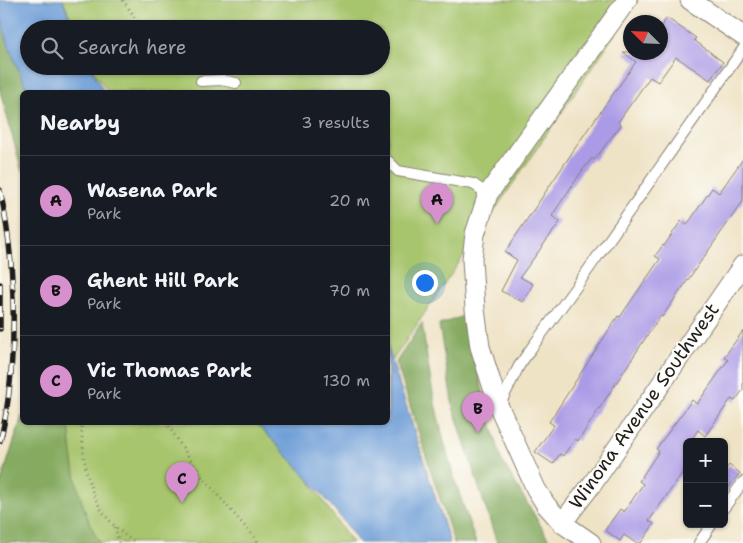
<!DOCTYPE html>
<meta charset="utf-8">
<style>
:root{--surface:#171b24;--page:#242831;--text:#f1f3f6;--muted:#9ea1a6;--line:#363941;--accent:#d690ce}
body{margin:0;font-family:"Shantell Sans",sans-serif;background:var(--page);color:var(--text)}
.controls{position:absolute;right:15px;bottom:15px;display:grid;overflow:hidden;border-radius:8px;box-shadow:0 1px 4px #0004}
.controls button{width:45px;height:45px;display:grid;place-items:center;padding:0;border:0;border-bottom:1px solid var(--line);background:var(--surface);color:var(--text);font:25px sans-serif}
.compass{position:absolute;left:623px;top:15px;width:45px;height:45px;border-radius:50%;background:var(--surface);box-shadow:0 1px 4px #0004;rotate:294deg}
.you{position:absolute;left:424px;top:282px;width:18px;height:18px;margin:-12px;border:4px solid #fff;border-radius:50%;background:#1a73e8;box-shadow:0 0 0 8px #1a73e833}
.badge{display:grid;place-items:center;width:32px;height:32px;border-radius:50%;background:var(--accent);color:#111;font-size:16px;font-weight:700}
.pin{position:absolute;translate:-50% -41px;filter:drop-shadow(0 1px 2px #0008)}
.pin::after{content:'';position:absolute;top:26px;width:18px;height:15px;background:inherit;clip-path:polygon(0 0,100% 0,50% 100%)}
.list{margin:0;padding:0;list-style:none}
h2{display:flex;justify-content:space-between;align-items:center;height:65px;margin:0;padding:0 20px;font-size:21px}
h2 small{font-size:16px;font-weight:400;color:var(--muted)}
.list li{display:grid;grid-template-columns:32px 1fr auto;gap:15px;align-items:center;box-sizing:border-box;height:90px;padding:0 20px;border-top:1px solid var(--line)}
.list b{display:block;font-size:19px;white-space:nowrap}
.list p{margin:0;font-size:16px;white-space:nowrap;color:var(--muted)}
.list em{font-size:16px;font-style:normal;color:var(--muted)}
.icon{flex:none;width:28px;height:28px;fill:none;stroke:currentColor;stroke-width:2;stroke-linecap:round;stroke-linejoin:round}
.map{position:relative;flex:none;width:743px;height:543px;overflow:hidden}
.search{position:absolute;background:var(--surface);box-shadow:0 1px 4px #0004;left:20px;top:20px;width:370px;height:55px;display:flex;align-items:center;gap:12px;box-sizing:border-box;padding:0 18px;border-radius:28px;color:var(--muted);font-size:19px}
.panel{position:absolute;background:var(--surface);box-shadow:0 1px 4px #0004;left:20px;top:90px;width:370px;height:335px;border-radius:8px}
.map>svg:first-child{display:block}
.green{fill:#a7c56d;stroke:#627044}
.forest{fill:#85aa60;stroke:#50633e}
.water{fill:#6e9ed7;stroke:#455d7a}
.building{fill:#ab9ae6}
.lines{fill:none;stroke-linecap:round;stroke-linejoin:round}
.lane-casing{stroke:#868071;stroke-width:12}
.street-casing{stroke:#868071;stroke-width:21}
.path{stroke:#868071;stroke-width:3;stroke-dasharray:1 4;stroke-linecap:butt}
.lane{stroke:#fff;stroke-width:10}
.street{stroke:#fff;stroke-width:19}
.rail-casing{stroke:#1c1c1c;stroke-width:5.5}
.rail{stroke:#fdfcf7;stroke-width:4;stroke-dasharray:11;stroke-linecap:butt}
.labels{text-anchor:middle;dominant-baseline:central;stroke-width:4;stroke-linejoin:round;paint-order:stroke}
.street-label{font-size:19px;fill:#1c1c1c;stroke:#fdfcf7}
</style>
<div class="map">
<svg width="743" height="543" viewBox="0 0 743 543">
<rect width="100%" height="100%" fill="#fdfcf7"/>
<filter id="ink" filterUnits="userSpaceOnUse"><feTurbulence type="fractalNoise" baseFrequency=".02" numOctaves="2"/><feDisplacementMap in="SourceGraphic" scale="10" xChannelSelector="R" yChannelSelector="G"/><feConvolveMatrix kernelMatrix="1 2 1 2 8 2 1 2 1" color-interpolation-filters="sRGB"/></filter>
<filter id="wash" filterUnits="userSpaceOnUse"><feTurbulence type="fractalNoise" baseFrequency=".0096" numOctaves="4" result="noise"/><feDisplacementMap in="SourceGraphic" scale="20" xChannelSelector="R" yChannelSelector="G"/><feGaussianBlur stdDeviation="1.12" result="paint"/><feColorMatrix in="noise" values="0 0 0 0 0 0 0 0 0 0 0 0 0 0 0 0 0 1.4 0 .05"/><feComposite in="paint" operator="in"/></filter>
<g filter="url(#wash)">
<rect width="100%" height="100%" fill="#efe3c6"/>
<!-- green -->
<path class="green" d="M 63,0 L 638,0 L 392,361 L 388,355 L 388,92 L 108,92 L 90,66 L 381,66 L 381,29 L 75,29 Z
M 256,422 L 307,477 L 352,543 L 42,543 L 47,423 Z"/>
<!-- forest -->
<path class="forest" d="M 0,16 L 9,46 L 28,92 L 22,92 L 22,172 L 0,91 Z
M 463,316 L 501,459 L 551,543 L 497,543 L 453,407 L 439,325 Z
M 422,323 C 427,359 432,394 441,429 C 450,468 463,505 476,543 L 454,543 L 396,362 Z
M 22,416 L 22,422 L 69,423 C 72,464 78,507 100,543 L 0,543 L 0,485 Z"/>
<!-- water -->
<path class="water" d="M 0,0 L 63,0 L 73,29 L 29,29 L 29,66 L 90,66 L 104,92 L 28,92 C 16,63 0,33 0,0 Z
M 388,347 L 392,361 L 450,543 L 359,543 C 330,499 292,461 256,423 L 388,422 Z"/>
<g id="blocks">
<!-- building -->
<path class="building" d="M 667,18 L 696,38 L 694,40 L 723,62 L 710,80 L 676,57 L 658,82 L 650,77 L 618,122 L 621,125 L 594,160 L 592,158 L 582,171 L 553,214 L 552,216 L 560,222 L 520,277 L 533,284 L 523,302 L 501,291 L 517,260 L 505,252 L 586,132 L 636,62 L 623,52 L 660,52 L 660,27 Z
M 743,159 L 743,201 L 662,317 L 660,316 L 578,441 L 575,439 L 563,456 L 560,454 L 553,464 L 535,452 L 554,425 L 549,422 L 618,316 L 620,317 L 660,259 L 655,256 L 663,245 L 664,246 L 681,221 L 687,225 L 712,188 L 719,193 Z
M 743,331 L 743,390 L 735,401 L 731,399 L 705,436 L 698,430 L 690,442 L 687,442 L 687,466 L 649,521 L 654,524 L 641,543 L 636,543 L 624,535 L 620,541 L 605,530 L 620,509 L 624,512 L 643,484 L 639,481 L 659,451 L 656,449 L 692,400 L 697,404 L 728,360 L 724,357 Z
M 729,465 L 740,473 L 724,494 L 724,472 Z"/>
</g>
</g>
<g filter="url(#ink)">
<use href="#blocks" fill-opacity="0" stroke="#868071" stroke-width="1"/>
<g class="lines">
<!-- lane casing -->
<g class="lane-casing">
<path id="lane" d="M 201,81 L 222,80 L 236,83
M 388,161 L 398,171 L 473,184 L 488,194
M 499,406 L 519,366 L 530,350 L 576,287 L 743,49
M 724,508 L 743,482
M 699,543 L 712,524"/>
</g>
<!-- street casing -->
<g class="street-casing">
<path id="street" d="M 690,0 L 743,36
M 562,523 L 593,483 L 743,265
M 591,543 L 562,523 L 546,505 L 536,489 L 499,407 L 480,347 L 475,309 L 472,259 L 475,234 L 488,194 L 627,0"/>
</g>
<!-- path -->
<path class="path" d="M 123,0 L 143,29
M 81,422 C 84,474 89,513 136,543
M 166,422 L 199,473 L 259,543
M 115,527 L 119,543"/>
<!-- lane -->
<use href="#lane" class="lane"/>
<!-- street -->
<use href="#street" class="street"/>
<!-- rail casing -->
<g class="rail-casing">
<path id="rail" d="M 0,190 C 13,250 16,311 11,373 C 9,395 6,419 0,441
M 0,284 L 0,329"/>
</g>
<!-- rail -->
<use href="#rail" class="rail"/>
</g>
</g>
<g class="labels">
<!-- street labels -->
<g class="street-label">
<text transform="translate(644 406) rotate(-55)">Winona Avenue Southwest</text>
</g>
</g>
</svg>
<div class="controls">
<button>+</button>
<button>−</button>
</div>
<svg class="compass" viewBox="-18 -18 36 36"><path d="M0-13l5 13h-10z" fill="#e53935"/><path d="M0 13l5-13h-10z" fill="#9ea1a6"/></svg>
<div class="you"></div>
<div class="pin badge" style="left:437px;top:224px">A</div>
<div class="pin badge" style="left:478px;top:433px">B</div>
<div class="pin badge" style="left:182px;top:503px">C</div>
<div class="search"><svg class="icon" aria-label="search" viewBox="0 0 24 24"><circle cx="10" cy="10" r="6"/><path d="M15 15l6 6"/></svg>Search here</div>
<section class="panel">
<h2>Nearby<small>3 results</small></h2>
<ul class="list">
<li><span class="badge">A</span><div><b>Wasena Park</b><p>Park</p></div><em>20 m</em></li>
<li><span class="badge">B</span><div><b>Ghent Hill Park</b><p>Park</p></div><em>70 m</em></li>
<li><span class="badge">C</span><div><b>Vic Thomas Park</b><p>Park</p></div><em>130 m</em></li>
</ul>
</section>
</div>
